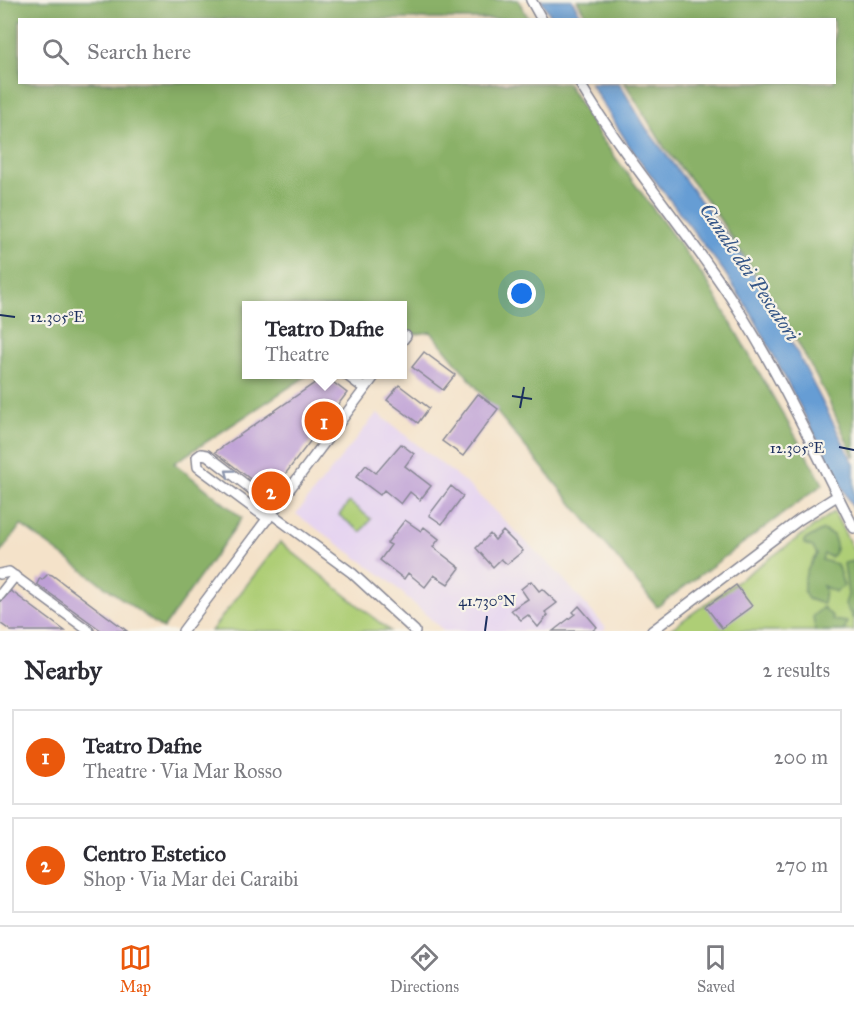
<!DOCTYPE html>
<meta charset="utf-8">
<style>
:root{--surface:#fff;--page:#f2f2f3;--text:#2b2b33;--muted:#7c7c81;--line:#e1e1e2;--accent:#ea580c}
body{margin:0;font-family:"IM FELL Great Primer",serif;background:var(--page);color:var(--text)}
.you{position:absolute;left:522px;top:294px;width:21px;height:21px;margin:-15px;border:4px solid #fff;border-radius:50%;background:#1a73e8;box-shadow:0 0 0 9px #1a73e833}
.badge{display:grid;place-items:center;width:39px;height:39px;border-radius:50%;background:var(--accent);color:#fff;font-size:20px;font-weight:700}
.pin{position:absolute;translate:-50% -50%;border:3px solid #fff;box-shadow:0 2px 6px #0006}
.popup{position:absolute;left:242px;top:301px;width:165px;height:78px;box-sizing:border-box;display:grid;place-content:center;border-radius:0px;background:var(--surface);filter:drop-shadow(0 2px 4px #0005);font-size:20px;white-space:nowrap;color:var(--muted)}
.popup b{font-size:22px;color:var(--text)}
.popup::after{content:'';position:absolute;left:50%;top:100%;margin-left:-12px;border:12px solid transparent;border-top-color:var(--surface)}
.list{margin:0;padding:0;list-style:none}
h2{display:flex;justify-content:space-between;align-items:center;height:78px;margin:0;padding:0 24px;font-size:26px}
h2 small{font-size:20px;font-weight:400;color:var(--muted)}
.list li{display:grid;grid-template-columns:39px 1fr auto;gap:18px;align-items:center;box-sizing:border-box;height:96px;margin:0 12px 12px;padding:0 12px;border:2px solid var(--line);border-radius:0px}
.list b{display:block;font-size:22px;white-space:nowrap}
.list p{margin:0;font-size:20px;white-space:nowrap;color:var(--muted)}
.list em{font-size:20px;font-style:normal;color:var(--muted)}
.icon{flex:none;width:33px;height:33px;fill:none;stroke:currentColor;stroke-width:2;stroke-linecap:round;stroke-linejoin:round}
.map{position:relative;flex:none;width:854px;height:631px;overflow:hidden}
.search{position:absolute;background:var(--surface);box-shadow:0 3px 15px #0003;left:18px;right:18px;top:18px;height:66px;display:flex;align-items:center;gap:15px;box-sizing:border-box;padding:0 21px;border-radius:0px;color:var(--muted);font-size:22px}
.sheet{height:294px;background:var(--surface)}
nav{display:flex;justify-content:space-around;align-items:center;box-sizing:border-box;height:84px;border-top:2px solid var(--line);background:var(--surface);font-size:16px;color:var(--muted)}
nav a{display:grid;justify-items:center;gap:3px}
nav .on{color:var(--accent)}
.map>svg:first-child{display:block}
.built{fill:#e5d3f1}
.green{fill:#aece76;stroke:#647e6a;stroke-width:1.5}
.forest{fill:#8ab167;stroke:#527062;stroke-width:1.5}
.water{fill:#669dd4;stroke:#406699;stroke-width:1.5}
.building{fill:#bd9fd5}
.lines{fill:none;stroke-linecap:round;stroke-linejoin:round}
.minor-casing{stroke:#888894;stroke-width:12}
.minor{stroke:#fff;stroke-width:9}
.oneway{stroke:#8d97ae}
.ticks{fill:none;stroke:#1b2f5e;stroke-width:2}
.labels{text-anchor:middle;dominant-baseline:central;stroke-width:4.5;stroke-linejoin:round;paint-order:stroke}
.water-label{font-size:20px;font-style:italic;fill:#355687;stroke:#f7f3e8}
.ticks-label{font-size:15px;text-anchor:middle;fill:#1b2f5e;stroke:#f7f3e8;stroke-width:4.5;stroke-linejoin:round;paint-order:stroke}
</style>
<div class="map">
<svg width="854" height="631" viewBox="0 0 854 631">
<rect width="100%" height="100%" fill="#f7f3e8"/>
<filter id="ink" filterUnits="userSpaceOnUse"><feTurbulence type="fractalNoise" baseFrequency=".0167" numOctaves="2"/><feDisplacementMap in="SourceGraphic" scale="12" xChannelSelector="R" yChannelSelector="G"/><feConvolveMatrix kernelMatrix="1 2 1 2 8 2 1 2 1" color-interpolation-filters="sRGB"/></filter>
<filter id="wash" filterUnits="userSpaceOnUse"><feTurbulence type="fractalNoise" baseFrequency=".008" numOctaves="4" result="noise"/><feDisplacementMap in="SourceGraphic" scale="24" xChannelSelector="R" yChannelSelector="G"/><feGaussianBlur stdDeviation="1.35" result="paint"/><feColorMatrix in="noise" values="0 0 0 0 0 0 0 0 0 0 0 0 0 0 0 0 0 1.4 0 .05"/><feComposite in="paint" operator="in"/></filter>
<g filter="url(#wash)">
<rect width="100%" height="100%" fill="#f4e2c9"/>
<!-- built -->
<path class="built" d="M 377,413 L 467,484 L 557,572 L 606,628 L 603,631 L 444,631 L 387,579 L 296,514 Z"/>
<!-- green -->
<path class="green" d="M 349,502 L 371,519 L 361,532 L 339,515 Z
M 834,512 L 854,551 L 854,631 L 668,631 Z
M 280,542 L 390,631 L 211,631 Z"/>
<!-- forest -->
<path class="forest" d="M 0,0 L 518,0 L 529,19 L 20,20 L 20,82 L 567,83 L 601,138 L 708,283 L 823,484 L 657,607 L 431,332 L 402,336 L 402,306 L 246,306 L 246,374 L 308,375 L 174,463 L 242,518 L 163,629 L 21,525 L 0,553 Z
M 577,0 L 854,0 L 854,457 L 826,395 L 784,317 L 711,206 L 664,147 L 625,83 L 834,82 L 834,20 L 588,19 Z
M 823,530 L 833,535 C 836,543 839,550 831,557 L 824,554 L 822,560 L 837,564 L 844,586 L 835,592 L 823,586 L 825,590 L 823,604 L 808,599 C 798,586 808,566 817,554 L 813,547 L 804,544 L 804,540 Z
M 854,561 L 854,621 L 845,604 L 848,595 L 844,563 Z
M 823,607 L 833,617 L 832,620 L 847,622 L 844,631 L 815,631 L 813,616 Z"/>
<!-- water -->
<path class="water" d="M 541,0 L 572,0 L 583,19 L 553,19 Z
M 590,83 L 619,83 L 646,128 L 736,248 L 774,307 L 854,464 L 854,510 L 753,316 L 723,270 L 632,150 Z"/>
<g id="blocks">
<!-- building -->
<path class="building" d="M 424,352 L 455,375 L 443,390 L 412,367 Z
M 325,376 L 347,393 L 270,494 L 215,452 Z
M 399,385 L 429,408 L 418,423 L 387,400 Z
M 478,394 L 498,409 L 463,456 L 442,441 Z
M 401,444 L 414,454 L 405,466 L 431,486 L 420,500 L 410,492 L 401,504 L 384,490 L 380,495 L 356,477 L 366,465 L 376,473 Z
M 451,486 L 463,496 L 442,524 L 429,515 Z
M 405,520 L 421,531 L 424,527 L 439,539 L 433,547 L 460,568 L 448,584 L 434,575 L 425,587 L 408,573 L 404,579 L 380,560 L 391,545 L 387,543 Z
M 503,531 L 523,551 L 507,564 L 501,559 L 493,567 L 476,548 L 490,534 L 495,540 Z
M 48,574 L 52,575 L 127,631 L 102,631 L 37,584 L 40,578 L 42,580 Z
M 531,581 L 539,591 L 542,589 L 557,603 L 545,612 L 548,615 L 538,627 L 528,615 L 521,620 L 511,610 L 528,599 L 521,589 Z
M 736,585 L 752,606 L 722,628 L 706,607 Z
M 11,591 L 65,631 L 11,631 L 0,623 L 0,602 Z
M 579,606 L 597,627 L 592,631 L 553,631 L 575,614 L 573,612 Z"/>
</g>
</g>
<g filter="url(#ink)">
<use href="#blocks" fill-opacity="0" stroke="#888894" stroke-width="1.5"/>
<g class="lines">
<!-- minor casing -->
<g class="minor-casing">
<path id="minor" d="M 531,0 L 542,20
M 579,82 C 625,160 685,227 734,303 C 780,374 815,452 854,528
M 402,341 L 406,336
M 345,374 L 365,389
M 272,514 L 352,573 L 415,631
M 268,519 L 198,467 L 197,457 L 201,454 L 207,455 L 276,508
M 0,574 L 9,572 L 89,631
M 0,595 L 15,576
M 183,631 L 376,374
M 652,631 L 799,520 L 837,496"/>
</g>
<!-- minor -->
<use href="#minor" class="minor"/>
</g>
<!-- one-way arrows -->
<defs><path id="oneway-chevron" d="M-2-3.5L2.5 0L-2 3.5" fill="none" stroke-width="1.6" stroke-linecap="round" stroke-linejoin="round" transform="scale(1.5)"/></defs>
<use class="oneway" href="#oneway-chevron" transform="translate(229 473) rotate(-143)"/>
</g>
<!-- ticks -->
<path class="ticks" d="M 0,315 L 15,317M 512,396 L 532,399M 520,408 L 524,387M 839,447 L 854,450M 485,631 L 487,616"/>
<g class="labels">
<!-- water labels -->
<g class="water-label">
<text transform="translate(750 272) rotate(56)">Canale dei Pescatori</text>
</g>
</g>
<g class="ticks-label">
<text x="57" y="322">12.305°E</text>
<text x="797" y="453">12.305°E</text>
<text x="487" y="606">41.730°N</text>
</g>
</svg>
<div class="you"></div>
<div class="pin badge" style="left:324px;top:421px">1</div>
<div class="popup"><b>Teatro Dafne</b>Theatre</div>
<div class="pin badge" style="left:271px;top:491px">2</div>
<div class="search"><svg class="icon" aria-label="search" viewBox="0 0 24 24"><circle cx="10" cy="10" r="6"/><path d="M15 15l6 6"/></svg>Search here</div>
</div>
<section class="sheet">
<h2>Nearby<small>2 results</small></h2>
<ul class="list">
<li><span class="badge">1</span><div><b>Teatro Dafne</b><p>Theatre · Via Mar Rosso</p></div><em>200 m</em></li>
<li><span class="badge">2</span><div><b>Centro Estetico</b><p>Shop · Via Mar dei Caraibi</p></div><em>270 m</em></li>
</ul>
</section>
<nav>
<a class="on"><svg class="icon" aria-label="map" viewBox="0 0 24 24"><path d="M3 6l6-2 6 2 6-2v14l-6 2-6-2-6 2zM9 4v14M15 6v14"/></svg>Map</a>
<a><svg class="icon" aria-label="directions" viewBox="0 0 24 24"><path d="M12 3l9 9-9 9-9-9zM9 14v-3h6M13 9l2 2-2 2"/></svg>Directions</a>
<a><svg class="icon" aria-label="saved" viewBox="0 0 24 24"><path d="M7 4h10v16l-5-4-5 4z"/></svg>Saved</a>
</nav>
